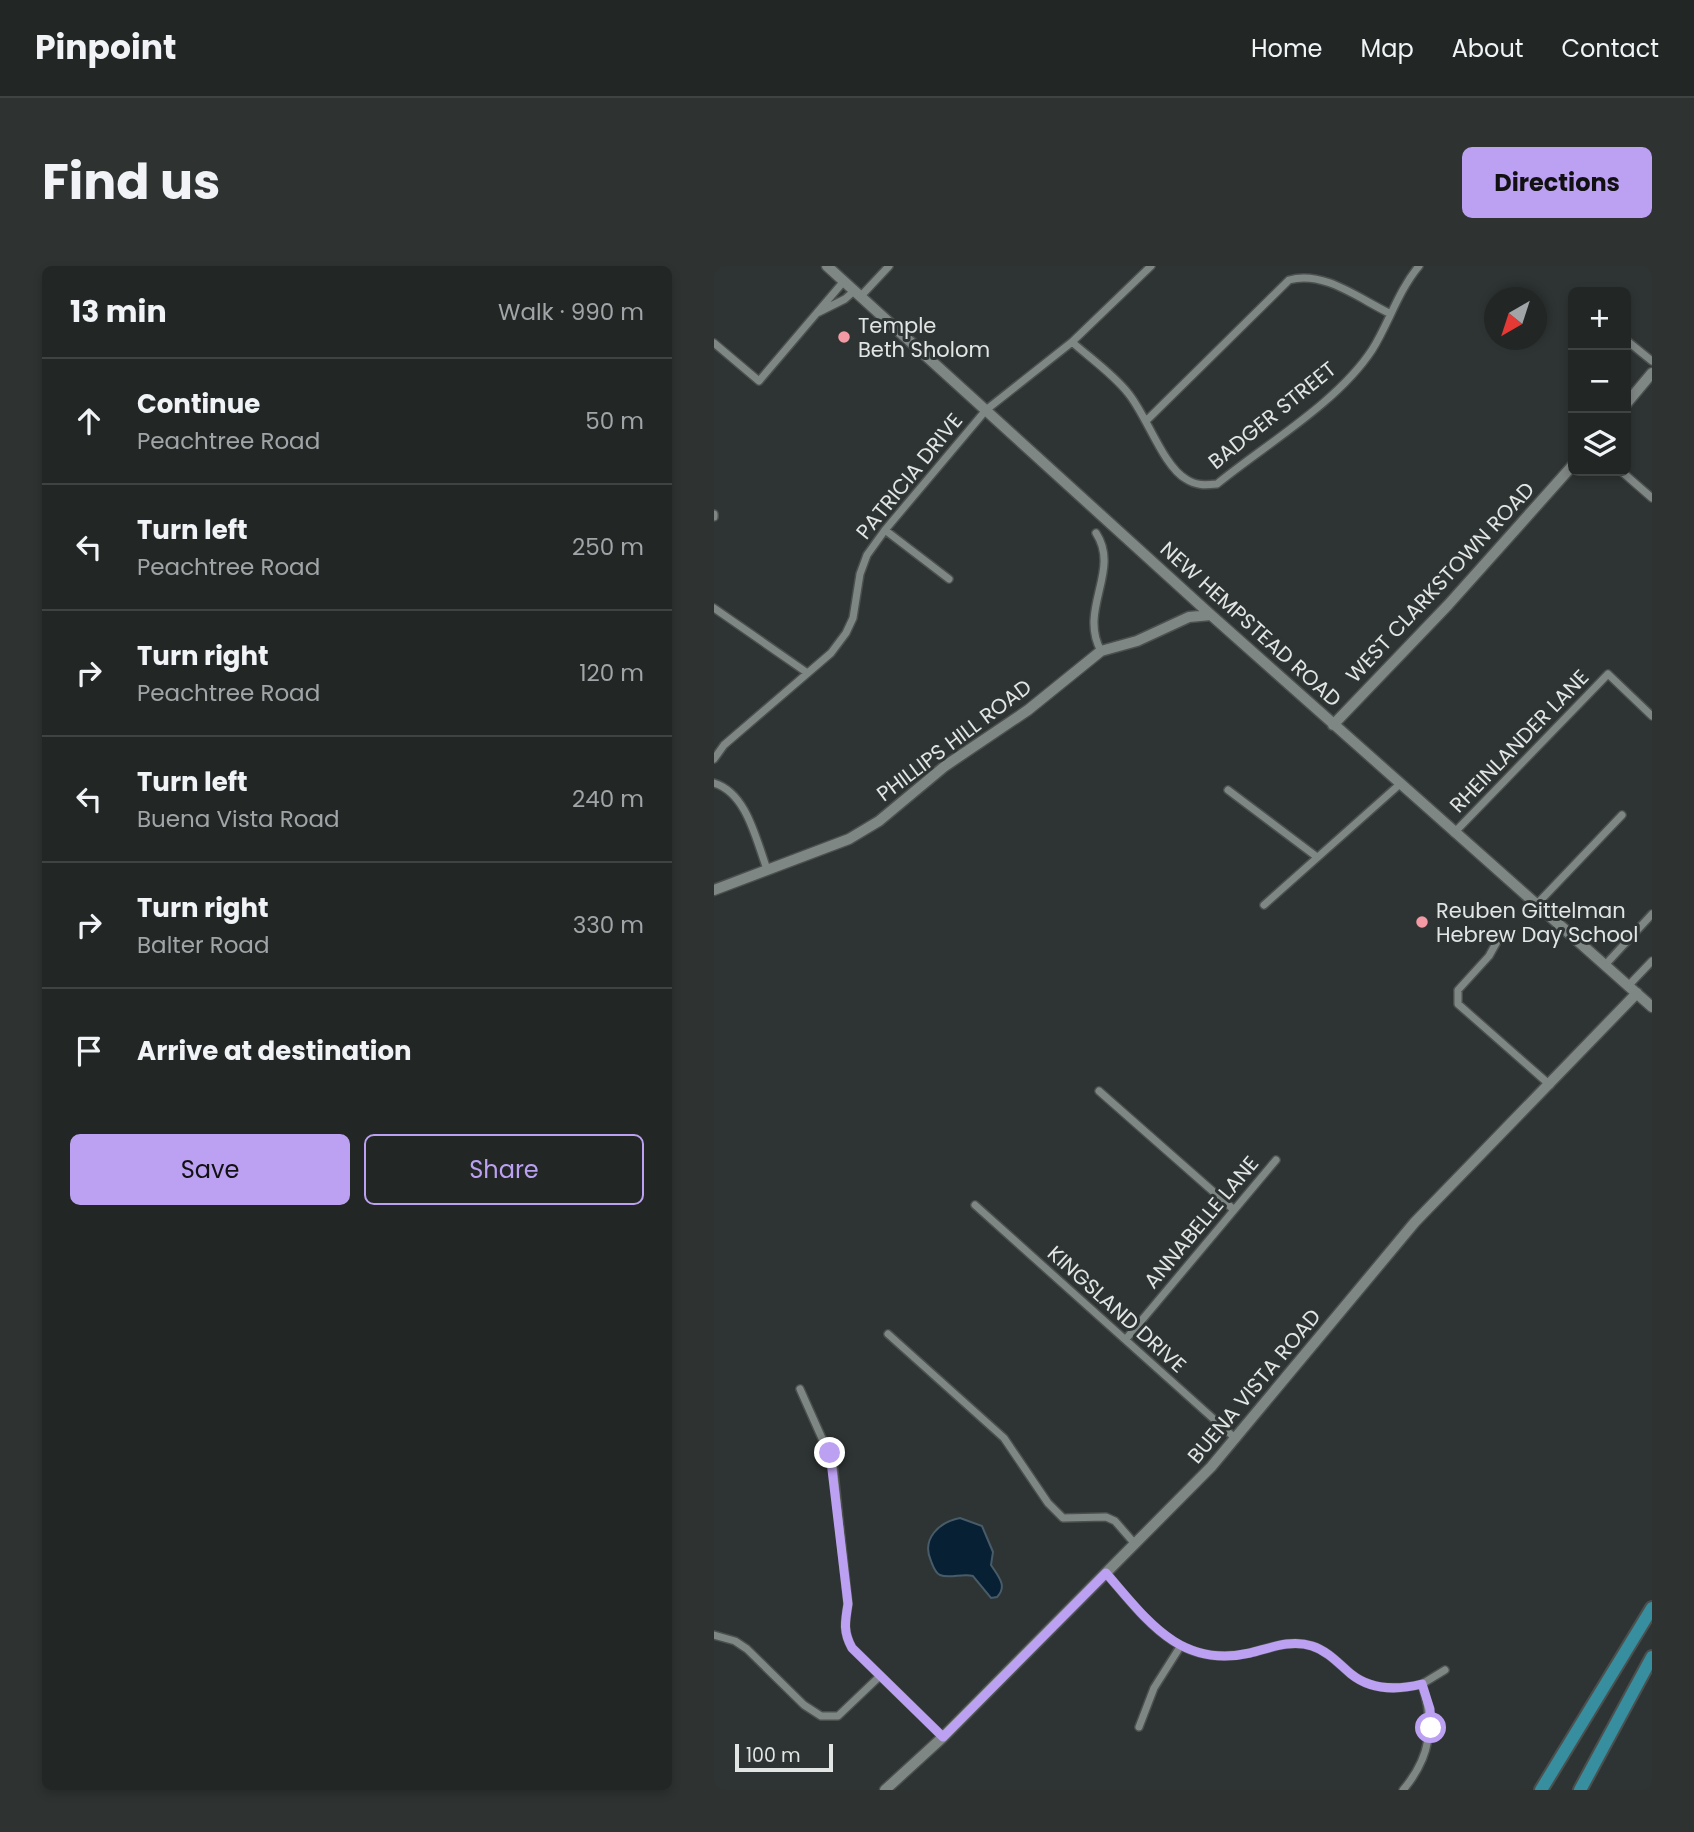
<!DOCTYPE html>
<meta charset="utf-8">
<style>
:root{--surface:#222726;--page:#2e3332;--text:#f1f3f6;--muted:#a2a5a7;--line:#3f4443;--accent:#bca0f2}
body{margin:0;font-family:Poppins,sans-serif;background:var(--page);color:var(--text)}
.controls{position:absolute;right:21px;top:21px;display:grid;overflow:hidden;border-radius:10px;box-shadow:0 4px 10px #0003}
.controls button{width:63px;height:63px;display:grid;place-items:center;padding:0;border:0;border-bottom:2px solid var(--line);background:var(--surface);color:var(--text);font:35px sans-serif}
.compass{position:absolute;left:770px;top:21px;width:63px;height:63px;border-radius:50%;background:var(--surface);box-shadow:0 4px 10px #0003;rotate:219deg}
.scale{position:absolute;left:21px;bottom:18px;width:98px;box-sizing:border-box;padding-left:7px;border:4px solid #e1e5e4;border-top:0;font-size:19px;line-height:24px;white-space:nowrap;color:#e1e5e4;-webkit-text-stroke:5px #2e3433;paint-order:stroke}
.stop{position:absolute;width:21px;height:21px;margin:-16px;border:5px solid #bca0f2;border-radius:50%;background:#fff}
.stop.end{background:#bca0f2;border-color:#fff;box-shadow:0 2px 7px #0008}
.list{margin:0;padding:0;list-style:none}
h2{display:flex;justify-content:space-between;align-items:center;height:91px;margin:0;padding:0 28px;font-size:30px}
h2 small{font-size:23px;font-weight:400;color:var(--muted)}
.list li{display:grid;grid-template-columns:46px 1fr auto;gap:21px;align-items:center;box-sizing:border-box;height:126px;padding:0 28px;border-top:2px solid var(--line)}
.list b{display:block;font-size:26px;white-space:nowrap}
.list p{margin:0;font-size:23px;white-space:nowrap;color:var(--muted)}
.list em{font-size:23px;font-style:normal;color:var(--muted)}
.actions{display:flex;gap:14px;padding:21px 28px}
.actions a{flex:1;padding:16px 0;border:2px solid var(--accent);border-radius:10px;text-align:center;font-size:24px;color:var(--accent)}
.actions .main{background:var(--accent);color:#111}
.icon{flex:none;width:38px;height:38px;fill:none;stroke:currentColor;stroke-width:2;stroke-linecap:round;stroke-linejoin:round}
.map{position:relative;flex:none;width:938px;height:1524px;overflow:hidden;border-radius:10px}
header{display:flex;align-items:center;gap:42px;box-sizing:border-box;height:98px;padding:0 35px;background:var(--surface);border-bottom:2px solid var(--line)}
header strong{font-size:33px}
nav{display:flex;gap:38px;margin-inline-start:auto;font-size:24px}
.intro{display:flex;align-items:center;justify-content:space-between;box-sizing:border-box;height:168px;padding:0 42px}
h1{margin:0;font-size:49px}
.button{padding:18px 32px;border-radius:10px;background:var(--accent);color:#111;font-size:24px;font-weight:700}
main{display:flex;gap:42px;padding:0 42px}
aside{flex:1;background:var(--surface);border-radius:10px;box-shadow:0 4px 10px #0003}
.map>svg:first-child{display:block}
.water{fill:#072034;stroke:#485b69;stroke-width:2}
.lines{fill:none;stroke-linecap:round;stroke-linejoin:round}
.street-casing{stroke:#4b504f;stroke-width:10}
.secondary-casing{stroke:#4b504f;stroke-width:13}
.highway-casing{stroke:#4b504f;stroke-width:16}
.street{stroke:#7f8785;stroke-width:7}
.secondary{stroke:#7f8785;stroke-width:10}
.highway{stroke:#368e9f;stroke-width:12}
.route{stroke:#bca0f2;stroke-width:9}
.poi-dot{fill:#f49aa4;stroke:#2e3433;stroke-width:2.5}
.labels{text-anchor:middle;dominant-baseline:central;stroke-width:6;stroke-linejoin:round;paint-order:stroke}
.poi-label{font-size:21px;fill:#e1e5e4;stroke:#2e3433;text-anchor:start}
.street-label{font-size:21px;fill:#e1e5e4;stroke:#2e3433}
</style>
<header>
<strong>Pinpoint</strong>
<nav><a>Home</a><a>Map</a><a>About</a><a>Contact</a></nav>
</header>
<div class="intro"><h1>Find us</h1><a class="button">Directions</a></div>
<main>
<aside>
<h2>13 min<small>Walk · 990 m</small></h2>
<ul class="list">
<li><svg class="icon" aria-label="ahead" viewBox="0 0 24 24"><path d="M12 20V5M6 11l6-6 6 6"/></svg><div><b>Continue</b><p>Peachtree Road</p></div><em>50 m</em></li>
<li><svg class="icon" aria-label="left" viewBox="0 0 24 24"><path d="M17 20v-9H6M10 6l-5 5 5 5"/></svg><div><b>Turn left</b><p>Peachtree Road</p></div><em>250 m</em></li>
<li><svg class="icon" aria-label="right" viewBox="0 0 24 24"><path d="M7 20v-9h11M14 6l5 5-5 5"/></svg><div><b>Turn right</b><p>Peachtree Road</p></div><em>120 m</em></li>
<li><svg class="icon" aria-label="left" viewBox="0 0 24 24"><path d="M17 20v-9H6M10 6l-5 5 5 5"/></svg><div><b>Turn left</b><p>Buena Vista Road</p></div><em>240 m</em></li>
<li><svg class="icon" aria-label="right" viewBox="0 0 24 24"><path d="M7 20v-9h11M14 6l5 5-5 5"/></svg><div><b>Turn right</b><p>Balter Road</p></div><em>330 m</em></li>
<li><svg class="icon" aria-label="arrive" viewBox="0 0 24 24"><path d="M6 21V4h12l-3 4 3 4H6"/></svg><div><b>Arrive at destination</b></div></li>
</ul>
<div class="actions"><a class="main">Save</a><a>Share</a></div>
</aside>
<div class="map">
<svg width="938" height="1524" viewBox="0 0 938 1524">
<rect width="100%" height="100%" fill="#2e3433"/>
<!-- water -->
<path class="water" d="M 246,1252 L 268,1260 L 279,1286 L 277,1299 C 284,1310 294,1320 283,1331 L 277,1332 L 259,1310 C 249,1307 235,1313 226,1309 C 221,1307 219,1300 217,1295 C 207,1273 225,1256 246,1252 Z"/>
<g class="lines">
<!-- street casing -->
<g class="street-casing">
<path id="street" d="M 146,31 L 175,0
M 105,46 L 131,33 L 140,25
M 912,74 L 938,95
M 358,76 C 376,92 399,108 414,127 C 433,150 449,200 472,213 C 482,220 492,219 503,218 C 552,178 623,137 658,84 C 675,57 684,25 705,0
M 0,77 L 45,115 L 130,15
M 433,154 L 575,14 C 609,4 644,32 675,47
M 907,205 L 938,232
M 0,248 L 0,251
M 171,264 L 235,313
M 382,267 C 407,305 364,343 387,385
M 0,342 L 92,406
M 0,493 L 10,479 L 117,387 L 132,367 L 139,352 L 146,308 L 153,289 L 171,264 L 272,144 L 358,76 L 437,0
M 0,517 C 33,527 42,574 53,603
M 514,524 L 603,591
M 740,567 L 894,408 L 938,450
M 550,639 L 686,518
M 822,639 L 908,549
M 785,672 L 775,690 L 744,724 L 744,738 L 836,819
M 892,698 L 938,648
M 915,719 L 938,695
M 385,825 L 519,943
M 261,939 L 522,1173
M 174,1068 L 290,1172 L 334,1237 L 349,1252 L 392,1251 L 401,1255 L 421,1278
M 412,1073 L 562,894
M 86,1123 L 119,1197 L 134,1338 C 131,1356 129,1366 138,1382 L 229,1471
M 392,1307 C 433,1355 466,1403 536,1387 C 556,1382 577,1373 598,1380 C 614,1385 625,1398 637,1408 C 658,1425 684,1424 708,1418 C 721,1459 717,1491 689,1524
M 0,1369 L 21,1375 L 33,1383 L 90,1439 L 107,1450 L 124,1450 L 166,1410
M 708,1418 L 731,1404
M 425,1461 L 440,1422 L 466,1381"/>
</g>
<!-- secondary casing -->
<g class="secondary-casing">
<path id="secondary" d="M 113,0 L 497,349 L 938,741
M 912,138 L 938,107
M 619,459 L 734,339 L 859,199
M 0,624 L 135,573 L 165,555 L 231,500 L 314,444 L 387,385 L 423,375 L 475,351 L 497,349
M 171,1524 L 229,1471 L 497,1201 L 701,956 L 923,727"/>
</g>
<!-- highway casing -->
<g class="highway-casing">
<path id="highway" d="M 827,1524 L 938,1342
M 866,1524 L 938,1391"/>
</g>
<!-- street -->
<use href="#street" class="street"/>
<!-- secondary -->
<use href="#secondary" class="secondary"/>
<!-- highway -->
<use href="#highway" class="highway"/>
</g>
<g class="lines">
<!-- route -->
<path class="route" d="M 116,1187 L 134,1338 C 131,1356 129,1366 138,1382 L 229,1471 L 392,1307 C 433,1354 466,1403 536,1387 C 556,1382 577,1373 598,1380 C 614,1385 625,1398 637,1408 C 658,1425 684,1424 708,1418 L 716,1443 L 717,1462"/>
</g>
<!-- markers -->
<g class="poi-dot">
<circle cx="130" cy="71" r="7"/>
<circle cx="708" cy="656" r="7"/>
</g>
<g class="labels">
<!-- poi labels -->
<g class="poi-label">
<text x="144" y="59">Temple<tspan x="144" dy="24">Beth Sholom</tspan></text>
<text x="722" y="644">Reuben Gittelman<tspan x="722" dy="24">Hebrew Day School</tspan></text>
</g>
<!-- street labels -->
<g class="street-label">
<text transform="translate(558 149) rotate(-39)">BADGER STREET</text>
<text transform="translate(195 210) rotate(-51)">PATRICIA DRIVE</text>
<text transform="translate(726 316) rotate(-47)">WEST CLARKSTOWN ROAD</text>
<text transform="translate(537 358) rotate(42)">NEW HEMPSTEAD ROAD</text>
<text transform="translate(240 474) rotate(-37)">PHILLIPS HILL ROAD</text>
<text transform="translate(805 475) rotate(-46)">RHEINLANDER LANE</text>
<text transform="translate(487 956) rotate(-50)">ANNABELLE LANE</text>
<text transform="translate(403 1043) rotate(42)">KINGSLAND DRIVE</text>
<text transform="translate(540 1120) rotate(-50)">BUENA VISTA ROAD</text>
</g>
</g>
</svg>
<div class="controls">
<button>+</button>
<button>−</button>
<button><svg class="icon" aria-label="layers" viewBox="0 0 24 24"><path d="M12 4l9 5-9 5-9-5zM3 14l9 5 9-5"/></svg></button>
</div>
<svg class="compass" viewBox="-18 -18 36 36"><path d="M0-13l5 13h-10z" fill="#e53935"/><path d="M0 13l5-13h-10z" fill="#a2a5a7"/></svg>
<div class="scale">100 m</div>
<div class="stop" style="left:717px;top:1462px"></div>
<div class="stop end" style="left:116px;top:1187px"></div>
</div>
</main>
